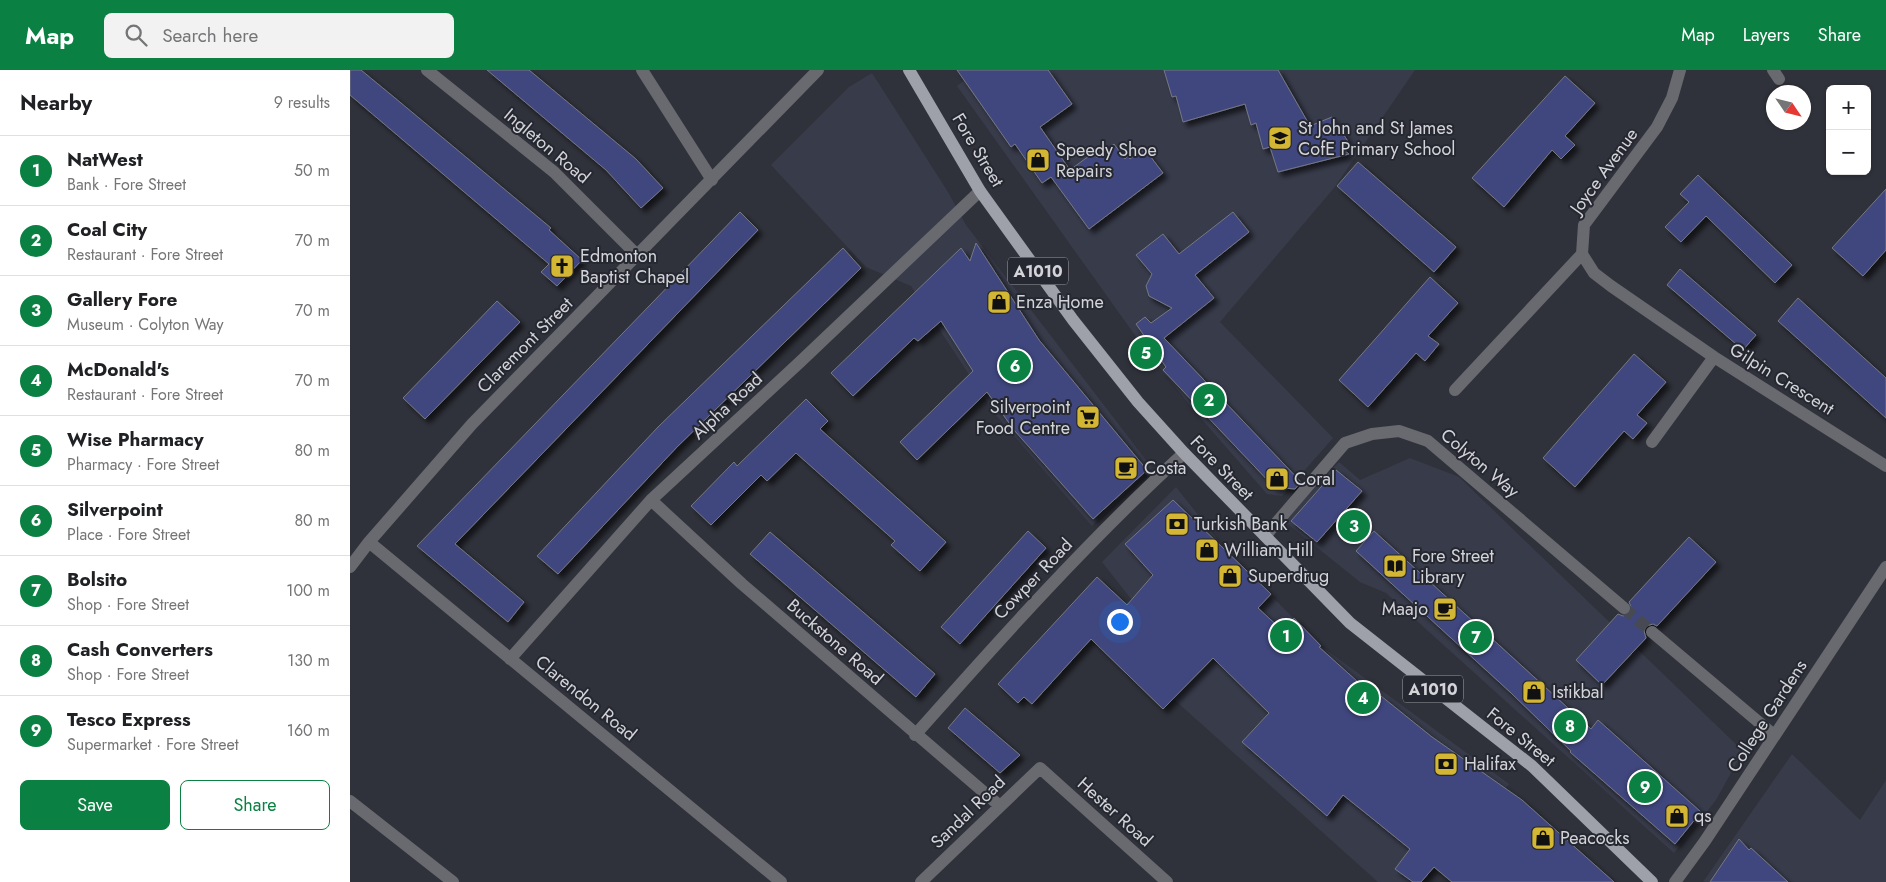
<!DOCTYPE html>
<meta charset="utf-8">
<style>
:root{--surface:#fff;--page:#f2f2f2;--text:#202124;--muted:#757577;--line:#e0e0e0;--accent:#0b8043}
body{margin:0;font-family:Jost,sans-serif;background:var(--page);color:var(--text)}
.controls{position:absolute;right:15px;top:15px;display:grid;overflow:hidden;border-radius:8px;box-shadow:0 1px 4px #0004}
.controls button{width:45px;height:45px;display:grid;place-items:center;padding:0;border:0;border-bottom:1px solid var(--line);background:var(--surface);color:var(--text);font:25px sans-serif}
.compass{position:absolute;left:1416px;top:15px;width:45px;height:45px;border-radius:50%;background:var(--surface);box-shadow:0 1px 4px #0004;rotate:125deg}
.you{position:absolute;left:769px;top:551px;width:18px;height:18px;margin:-12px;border:4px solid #fff;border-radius:50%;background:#1a73e8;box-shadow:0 0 0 8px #1a73e833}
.badge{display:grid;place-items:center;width:32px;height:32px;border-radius:50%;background:var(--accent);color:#fff;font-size:16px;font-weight:700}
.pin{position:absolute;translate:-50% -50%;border:2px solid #fff;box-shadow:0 1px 5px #0006}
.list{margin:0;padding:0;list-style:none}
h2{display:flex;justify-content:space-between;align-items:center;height:65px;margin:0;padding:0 20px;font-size:21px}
h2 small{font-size:16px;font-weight:400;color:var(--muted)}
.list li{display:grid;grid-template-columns:32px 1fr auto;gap:15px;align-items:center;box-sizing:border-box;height:70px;padding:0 20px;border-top:1px solid var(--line)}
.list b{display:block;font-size:19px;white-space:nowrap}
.list p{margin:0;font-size:16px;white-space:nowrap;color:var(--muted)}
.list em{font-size:16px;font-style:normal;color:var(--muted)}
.actions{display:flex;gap:10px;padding:15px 20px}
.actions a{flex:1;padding:11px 0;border:1px solid var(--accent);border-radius:8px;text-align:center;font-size:18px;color:var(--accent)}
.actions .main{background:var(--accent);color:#fff}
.icon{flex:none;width:28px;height:28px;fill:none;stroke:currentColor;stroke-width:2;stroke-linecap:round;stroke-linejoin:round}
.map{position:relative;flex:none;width:1536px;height:812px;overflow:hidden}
header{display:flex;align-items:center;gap:30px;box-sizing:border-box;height:70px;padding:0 25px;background:var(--accent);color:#fff}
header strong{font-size:24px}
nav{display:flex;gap:28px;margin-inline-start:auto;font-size:18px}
.search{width:350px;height:45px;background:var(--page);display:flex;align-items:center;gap:12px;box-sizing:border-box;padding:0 18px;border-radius:8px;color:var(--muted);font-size:19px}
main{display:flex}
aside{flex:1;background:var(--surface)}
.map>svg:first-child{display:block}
.built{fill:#383b4a}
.building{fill:#3f477e;stroke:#767882;filter:url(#shadow)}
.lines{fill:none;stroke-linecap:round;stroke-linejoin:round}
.minor-tunnel{stroke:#484a53;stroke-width:12;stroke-dasharray:12 6;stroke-linecap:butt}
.minor{stroke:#696a6f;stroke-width:12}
.major{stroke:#9fa1aa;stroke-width:12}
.labels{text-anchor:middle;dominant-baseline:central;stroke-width:4;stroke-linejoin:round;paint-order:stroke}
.shield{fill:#262831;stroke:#9fa0a7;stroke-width:1}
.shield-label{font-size:16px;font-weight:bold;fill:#d3d4d9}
.poi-label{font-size:18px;fill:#d3d4d9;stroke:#262831;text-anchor:start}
.street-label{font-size:18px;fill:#d3d4d9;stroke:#262831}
</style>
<header>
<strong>Map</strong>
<div class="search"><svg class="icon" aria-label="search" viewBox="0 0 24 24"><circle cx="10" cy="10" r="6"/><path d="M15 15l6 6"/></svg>Search here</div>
<nav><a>Map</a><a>Layers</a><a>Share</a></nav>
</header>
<main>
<aside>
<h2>Nearby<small>9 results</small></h2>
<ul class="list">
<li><span class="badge">1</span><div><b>NatWest</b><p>Bank · Fore Street</p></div><em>50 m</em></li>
<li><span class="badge">2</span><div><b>Coal City</b><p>Restaurant · Fore Street</p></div><em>70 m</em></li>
<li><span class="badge">3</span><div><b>Gallery Fore</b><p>Museum · Colyton Way</p></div><em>70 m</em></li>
<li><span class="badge">4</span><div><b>McDonald's</b><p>Restaurant · Fore Street</p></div><em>70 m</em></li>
<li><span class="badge">5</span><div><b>Wise Pharmacy</b><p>Pharmacy · Fore Street</p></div><em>80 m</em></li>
<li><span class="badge">6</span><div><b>Silverpoint</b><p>Place · Fore Street</p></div><em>80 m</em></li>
<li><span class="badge">7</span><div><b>Bolsito</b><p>Shop · Fore Street</p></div><em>100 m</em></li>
<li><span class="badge">8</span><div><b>Cash Converters</b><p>Shop · Fore Street</p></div><em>130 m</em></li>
<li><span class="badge">9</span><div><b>Tesco Express</b><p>Supermarket · Fore Street</p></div><em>160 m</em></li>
</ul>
<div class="actions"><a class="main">Save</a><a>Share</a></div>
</aside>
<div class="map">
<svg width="1536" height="812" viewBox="0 0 1536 812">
<defs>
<filter id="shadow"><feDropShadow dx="4.5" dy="4.5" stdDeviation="2.5" flood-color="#0009"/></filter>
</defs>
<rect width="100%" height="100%" fill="#30323b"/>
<!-- built -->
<path class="built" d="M 628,0 L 1065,0 L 984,118 L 870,252 L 983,368 L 932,426 L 917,424 L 842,338 L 792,275 L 607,16 Z
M 522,3 L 598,122 L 616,155 L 802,398 L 742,456 L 645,344 L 561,216 L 516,197 L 421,95 L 499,17 Z
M 1060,388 L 1109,407 L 1393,681 L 1366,730 L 1324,783 L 1036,523 L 1010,512 L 934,451 L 989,392 L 1010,410 Z
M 826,417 L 875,479 L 971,576 L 1159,714 L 1071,812 L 1028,812 L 799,607 L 818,576 L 752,492 Z
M 1442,684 L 1510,750 L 1536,710 L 1536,812 L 1353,812 Z"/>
<!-- building -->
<path class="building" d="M 0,0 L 11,0 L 45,28 L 201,158 L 199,160 L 232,190 L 207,216 L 191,202 L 199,194 L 0,25 Z
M 137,0 L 179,0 L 286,89 L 313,118 L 291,138 L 256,100 Z
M 607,0 L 698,0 L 722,34 L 690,57 L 720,100 L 743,83 L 747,88 L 764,74 L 775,89 L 778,86 L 780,89 L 794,78 L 813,103 L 739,159 L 701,107 L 692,113 L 665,74 L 661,77 Z
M 814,0 L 928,0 L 960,56 L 982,47 L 1001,76 L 994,80 L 999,84 L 928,102 L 920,77 L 913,79 L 906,53 L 901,55 L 895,34 L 833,52 L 826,26 L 822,27 Z
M 1215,6 L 1245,33 L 1215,66 L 1225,75 L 1211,89 L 1202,80 L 1154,137 L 1122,108 Z
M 1008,92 L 1106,177 L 1084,202 L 987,116 Z
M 1348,105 L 1442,195 L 1425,213 L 1356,146 L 1331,172 L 1315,157 L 1339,132 L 1330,124 Z
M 1536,119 L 1536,180 L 1513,206 L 1482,178 Z
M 390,142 L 408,160 L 105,474 L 174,532 L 158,552 L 67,476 Z
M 883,142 L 899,162 L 845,205 L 864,228 L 814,268 L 951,412 L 945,419 L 924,417 L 813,300 L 816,297 L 786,254 L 795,247 L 801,253 L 822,238 L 799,226 L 796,216 L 802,204 L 786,185 L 813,164 L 829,184 Z
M 626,173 L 689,270 L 797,400 L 743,449 L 664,360 L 637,322 L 567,390 L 550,372 L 623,301 L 591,251 L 568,271 L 564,268 L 503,326 L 481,303 L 611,178 L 620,191 Z
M 493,178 L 511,198 L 327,377 L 208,504 L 187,486 L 308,357 Z
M 1330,199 L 1406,265 L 1393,280 L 1317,215 Z
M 1080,207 L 1108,233 L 1078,266 L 1089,274 L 1075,291 L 1066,283 L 1018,337 L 989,310 Z
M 1448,228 L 1536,308 L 1536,348 L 1428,251 Z
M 147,231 L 170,252 L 75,349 L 53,328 Z
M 1284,284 L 1316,312 L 1287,345 L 1297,353 L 1283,369 L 1274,361 L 1225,417 L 1193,388 Z
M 456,329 L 478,351 L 470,359 L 596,472 L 570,501 L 541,475 L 545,471 L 446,383 L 417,411 L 411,405 L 361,455 L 341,436 L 384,392 L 387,396 Z
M 986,400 L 1012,421 L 967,472 L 941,451 Z
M 823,430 L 921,524 L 908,538 L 933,561 L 944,548 L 971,576 L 969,577 L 1028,630 L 1031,626 L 1082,667 L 1172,730 L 1264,812 L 1102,812 L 1084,797 L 1071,812 L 1063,812 L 1045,799 L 1060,779 L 1018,745 L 993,725 L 977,746 L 892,672 L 919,643 L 863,588 L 813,639 L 741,569 L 682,634 L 674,627 L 668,633 L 648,614 L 747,507 L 777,535 L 803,505 L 775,474 Z
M 678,461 L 696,478 L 610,574 L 591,557 Z
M 1024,461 L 1241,659 L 1248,650 L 1351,742 L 1325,774 L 1220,682 L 1221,681 L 1160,622 L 1006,481 Z
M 420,462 L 585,604 L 566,627 L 400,484 Z
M 1339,467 L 1366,492 L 1307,556 L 1303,554 L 1296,556 L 1294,561 L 1296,568 L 1252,615 L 1226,590 L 1268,544 L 1273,546 L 1280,544 L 1282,539 L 1279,532 Z
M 615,638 L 670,685 L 650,703 L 598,658 Z
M 1389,769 L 1399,780 L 1401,778 L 1438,812 L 1360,812 Z"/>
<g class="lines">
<!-- minor-tunnel -->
<path class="minor-tunnel" d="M 1274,538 L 1302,562"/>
<!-- minor -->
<path class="minor" d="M 77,0 L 204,102 L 288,186
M 292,0 L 362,110
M 1330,0 L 1322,28 L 1307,57 L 1234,155 L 1232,184 L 1244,203 L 1261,216 L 1364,287 L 1536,396
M 1423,0 L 1429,9
M 1105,320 L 1232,184
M 1302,372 L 1364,287
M 301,430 L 392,514 L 650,736
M 915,466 L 995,373 L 1022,364 L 1049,361 L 1078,371 L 1274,538
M 19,472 L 431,812
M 0,497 L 19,472 L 122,354 L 468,0
M 1302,562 L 1424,665
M 160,589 L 301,430 L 450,292 L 630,121
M 565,665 C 651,568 738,471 834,383
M 0,731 L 103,812
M 571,812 L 690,698 L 817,812
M 1325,812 L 1355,771 L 1536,497"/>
<!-- major -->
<path class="major" d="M 559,0 L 630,121 L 723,250 L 788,332 L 834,383 L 1000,553 L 1182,696 L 1302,812"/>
</g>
<!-- icons -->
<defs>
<g id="school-square" transform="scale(1.25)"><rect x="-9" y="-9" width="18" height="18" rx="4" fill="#d4b635" stroke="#262831"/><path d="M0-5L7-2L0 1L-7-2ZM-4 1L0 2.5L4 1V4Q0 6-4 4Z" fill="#111"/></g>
<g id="shop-square" transform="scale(1.25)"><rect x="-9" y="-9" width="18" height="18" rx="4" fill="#d4b635" stroke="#262831"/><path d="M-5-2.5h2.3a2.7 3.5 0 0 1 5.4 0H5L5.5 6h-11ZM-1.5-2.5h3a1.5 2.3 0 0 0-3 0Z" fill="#111"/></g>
<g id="church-square" transform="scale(1.25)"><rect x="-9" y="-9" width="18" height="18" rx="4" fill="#d4b635" stroke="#262831"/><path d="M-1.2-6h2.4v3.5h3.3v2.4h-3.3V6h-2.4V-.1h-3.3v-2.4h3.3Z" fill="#111"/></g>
<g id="supermarket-square" transform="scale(1.25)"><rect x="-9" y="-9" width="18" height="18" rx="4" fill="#d4b635" stroke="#262831"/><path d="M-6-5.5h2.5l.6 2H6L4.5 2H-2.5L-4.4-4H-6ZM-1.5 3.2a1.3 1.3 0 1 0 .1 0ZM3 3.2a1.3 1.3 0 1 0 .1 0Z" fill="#111"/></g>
<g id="cafe-square" transform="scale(1.25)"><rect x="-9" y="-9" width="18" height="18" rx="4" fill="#d4b635" stroke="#262831"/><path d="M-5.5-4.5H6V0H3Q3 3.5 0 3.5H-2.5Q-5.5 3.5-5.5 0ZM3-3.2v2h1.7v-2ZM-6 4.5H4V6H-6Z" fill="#111"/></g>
<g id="bank-square" transform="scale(1.25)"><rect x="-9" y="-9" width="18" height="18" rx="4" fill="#d4b635" stroke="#262831"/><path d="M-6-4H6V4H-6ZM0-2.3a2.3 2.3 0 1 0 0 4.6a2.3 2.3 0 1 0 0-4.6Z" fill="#111"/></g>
<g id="library-square" transform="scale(1.25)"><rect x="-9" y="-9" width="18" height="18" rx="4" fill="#d4b635" stroke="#262831"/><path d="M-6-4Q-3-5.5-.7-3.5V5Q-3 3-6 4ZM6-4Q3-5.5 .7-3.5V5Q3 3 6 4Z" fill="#111"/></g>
</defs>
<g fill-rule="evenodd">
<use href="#school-square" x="930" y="68"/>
<use href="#shop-square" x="688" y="90"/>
<use href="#church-square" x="212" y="196"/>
<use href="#shop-square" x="649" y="232"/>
<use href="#supermarket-square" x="738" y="347"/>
<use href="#cafe-square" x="776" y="398"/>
<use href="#shop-square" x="927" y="409"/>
<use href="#bank-square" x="827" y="454"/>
<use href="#shop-square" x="857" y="480"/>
<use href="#library-square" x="1045" y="496"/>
<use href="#shop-square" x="880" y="506"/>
<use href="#cafe-square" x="1095" y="539"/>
<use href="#shop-square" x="1184" y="622"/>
<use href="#bank-square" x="1096" y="694"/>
<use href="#shop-square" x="1327" y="746"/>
<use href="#shop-square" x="1193" y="768"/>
</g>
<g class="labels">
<!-- shield labels -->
<g class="shield">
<rect x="658" y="187.5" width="60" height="27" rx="4"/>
<rect x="1053" y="605.5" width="60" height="27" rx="4"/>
</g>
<g class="shield-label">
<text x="688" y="201">A1010</text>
<text x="1083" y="619">A1010</text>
</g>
<!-- poi labels -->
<g class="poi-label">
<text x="948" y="58">St John and St James<tspan x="948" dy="21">CofE Primary School</tspan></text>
<text x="706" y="80">Speedy Shoe<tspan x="706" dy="21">Repairs</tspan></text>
<text x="230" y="186">Edmonton<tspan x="230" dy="21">Baptist Chapel</tspan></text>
<text x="666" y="232">Enza Home</text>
<text x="720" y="337" text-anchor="end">Silverpoint<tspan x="720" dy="21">Food Centre</tspan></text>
<text x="794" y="398">Costa</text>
<text x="944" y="409">Coral</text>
<text x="844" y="454">Turkish Bank</text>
<text x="874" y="480">William Hill</text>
<text x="1062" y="486">Fore Street<tspan x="1062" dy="21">Library</tspan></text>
<text x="898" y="506">Superdrug</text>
<text x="1078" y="539" text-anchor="end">Maajo</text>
<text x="1202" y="622">Istikbal</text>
<text x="1114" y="694">Halifax</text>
<text x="1344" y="746">qs</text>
<text x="1210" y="768">Peacocks</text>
</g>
<!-- street labels -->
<g class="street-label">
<text transform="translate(197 76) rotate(40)">Ingleton Road</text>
<text transform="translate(628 80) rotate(59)">Fore Street</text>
<text transform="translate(1254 101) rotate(-54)">Joyce Avenue</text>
<text transform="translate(175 275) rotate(-45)">Claremont Street</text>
<text transform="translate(1432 309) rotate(32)">Gilpin Crescent</text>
<text transform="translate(377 336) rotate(-43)">Alpha Road</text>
<text transform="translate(1130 393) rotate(40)">Colyton Way</text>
<text transform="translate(872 398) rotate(46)">Fore Street</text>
<text transform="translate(683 509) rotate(-46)">Cowper Road</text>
<text transform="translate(485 572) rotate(41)">Buckstone Road</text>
<text transform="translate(236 628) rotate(39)">Clarendon Road</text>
<text transform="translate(1417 646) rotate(-57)">College Gardens</text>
<text transform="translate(1171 667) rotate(39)">Fore Street</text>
<text transform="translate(618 742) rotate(-44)">Sandal Road</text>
<text transform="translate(765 742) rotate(42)">Hester Road</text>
</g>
</g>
</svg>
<div class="controls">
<button>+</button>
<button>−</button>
</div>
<svg class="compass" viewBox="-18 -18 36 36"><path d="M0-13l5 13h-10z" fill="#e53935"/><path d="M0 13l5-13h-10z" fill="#757577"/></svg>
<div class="you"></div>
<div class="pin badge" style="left:936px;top:566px">1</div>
<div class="pin badge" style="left:859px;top:330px">2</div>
<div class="pin badge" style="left:1004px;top:456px">3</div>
<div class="pin badge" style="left:1013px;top:628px">4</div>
<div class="pin badge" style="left:796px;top:283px">5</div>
<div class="pin badge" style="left:665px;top:296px">6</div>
<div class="pin badge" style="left:1126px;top:567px">7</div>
<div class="pin badge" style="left:1220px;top:656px">8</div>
<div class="pin badge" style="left:1295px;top:717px">9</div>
</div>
</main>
